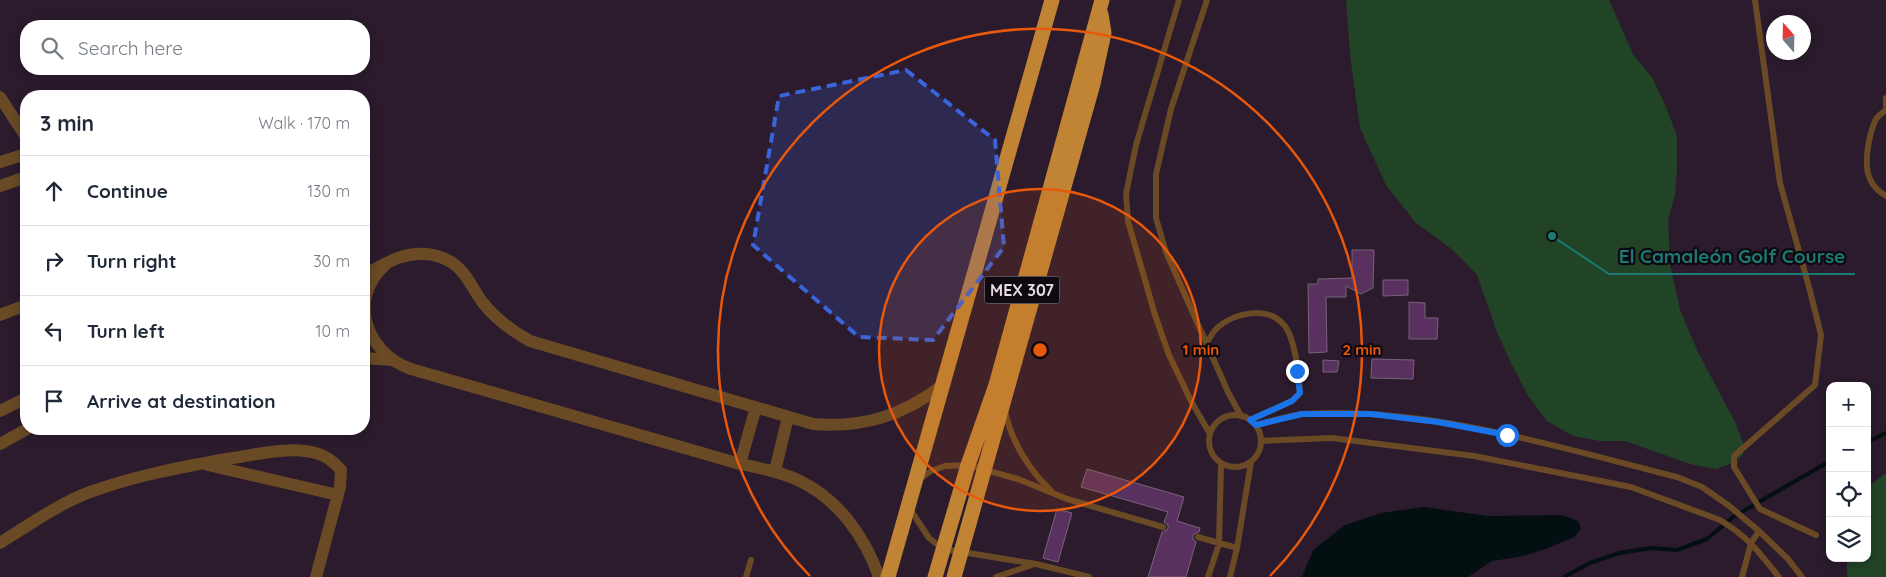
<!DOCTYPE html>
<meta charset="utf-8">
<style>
:root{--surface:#fff;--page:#f6f6f7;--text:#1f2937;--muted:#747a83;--line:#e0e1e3}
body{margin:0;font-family:Quicksand,sans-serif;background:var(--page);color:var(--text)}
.controls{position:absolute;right:15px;bottom:15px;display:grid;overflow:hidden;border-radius:10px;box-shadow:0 2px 12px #0003}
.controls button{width:45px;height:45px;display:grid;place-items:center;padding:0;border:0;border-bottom:1px solid var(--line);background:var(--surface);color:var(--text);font:25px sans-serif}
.compass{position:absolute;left:1766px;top:15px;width:45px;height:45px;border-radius:50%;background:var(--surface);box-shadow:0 2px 12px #0003;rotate:340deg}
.stop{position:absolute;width:15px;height:15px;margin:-11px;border:4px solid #1a73e8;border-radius:50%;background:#fff}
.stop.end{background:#1a73e8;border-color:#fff;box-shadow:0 1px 5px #0008}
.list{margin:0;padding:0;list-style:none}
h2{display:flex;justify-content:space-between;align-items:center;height:65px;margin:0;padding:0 20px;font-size:21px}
h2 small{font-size:16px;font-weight:400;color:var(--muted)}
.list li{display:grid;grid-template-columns:32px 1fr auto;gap:15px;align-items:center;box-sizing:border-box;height:70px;padding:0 20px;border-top:1px solid var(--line)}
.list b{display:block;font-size:19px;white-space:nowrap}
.list em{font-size:16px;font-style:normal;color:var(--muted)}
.icon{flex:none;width:28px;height:28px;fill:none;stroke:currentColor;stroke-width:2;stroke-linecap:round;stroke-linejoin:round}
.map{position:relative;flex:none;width:1886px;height:577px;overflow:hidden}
.search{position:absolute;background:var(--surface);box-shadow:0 2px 12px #0003;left:20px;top:20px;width:350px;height:55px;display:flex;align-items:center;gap:12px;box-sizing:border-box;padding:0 18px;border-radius:20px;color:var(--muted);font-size:19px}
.panel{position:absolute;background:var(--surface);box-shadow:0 2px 12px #0003;left:20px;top:90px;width:350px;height:345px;border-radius:20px}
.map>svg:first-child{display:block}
.green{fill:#214426}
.water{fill:#040f12}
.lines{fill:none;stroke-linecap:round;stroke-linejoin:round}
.stream{stroke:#040f12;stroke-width:4}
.building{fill:#59315f;stroke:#766479}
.lane{stroke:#694a25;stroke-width:6}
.street{stroke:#694a25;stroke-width:12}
.highway{stroke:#c08434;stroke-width:15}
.route{stroke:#1a73e8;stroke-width:6}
.marked{fill:#3b63da;fill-opacity:0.2;stroke:#3b63da;stroke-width:4;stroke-dasharray:10 6;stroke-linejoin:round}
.ring{fill:none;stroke:#e8590c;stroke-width:2.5}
.labels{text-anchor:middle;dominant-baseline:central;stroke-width:4.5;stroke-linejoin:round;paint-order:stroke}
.shield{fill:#0f0910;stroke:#a69da7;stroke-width:1}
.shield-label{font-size:16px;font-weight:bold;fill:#e7dce8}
.centre{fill:#e8590c;stroke:#0f0910;stroke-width:2.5}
.ring-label{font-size:15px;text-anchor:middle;font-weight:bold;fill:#e8590c;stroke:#0f0910;stroke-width:4.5;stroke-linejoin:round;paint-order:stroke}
.leader{fill:none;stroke:#1a7b74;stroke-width:2}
.callout-dot{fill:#1a7b74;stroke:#0f0910;stroke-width:2}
.callout-label{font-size:19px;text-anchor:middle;font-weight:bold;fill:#1a7b74;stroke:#0f0910;stroke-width:4.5;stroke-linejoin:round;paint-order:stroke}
</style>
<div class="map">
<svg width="1886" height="577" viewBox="0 0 1886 577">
<rect width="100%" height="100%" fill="#2b1b2d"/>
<!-- green -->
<path class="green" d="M 1346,0 L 1609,0 L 1633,54 L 1653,79 L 1666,107 L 1677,136 L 1677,168 L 1675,195 L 1668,220 L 1670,264 L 1680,310 L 1698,352 L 1736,424 L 1743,443 L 1743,455 L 1732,463 L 1716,469 L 1693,465 L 1625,441 L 1600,441 L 1573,436 L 1547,421 L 1528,396 L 1511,363 L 1497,332 L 1477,275 L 1453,250 L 1416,223 L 1386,185 L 1360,128 L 1350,55 Z
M 1886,473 L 1886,577 L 1847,577 L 1847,558 L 1867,558 L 1867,487 Z"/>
<!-- water -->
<path class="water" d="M 1424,507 L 1487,516 L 1562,515 L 1578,521 L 1581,529 L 1574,537 L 1546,549 L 1519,557 L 1492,561 L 1468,577 L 1302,577 L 1313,550 L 1345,525 L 1381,513 Z"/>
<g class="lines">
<!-- stream -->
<path class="stream" d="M 1867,442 L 1886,433
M 1564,577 L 1590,563 L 1619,553 L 1651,548 L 1677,550 L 1707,539 L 1733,517 L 1830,461"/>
</g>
<!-- building -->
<path class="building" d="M 1352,250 L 1374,250 L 1373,288 L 1361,294 L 1346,286 L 1346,297 L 1326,297 L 1327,352 L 1309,353 L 1308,284 L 1318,284 L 1318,279 L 1352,278 Z
M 1383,280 L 1408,280 L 1408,295 L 1383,296 Z
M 1409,302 L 1425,303 L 1425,318 L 1438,318 L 1437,339 L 1409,339 Z
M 1372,359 L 1414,360 L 1413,379 L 1371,378 Z
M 1323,360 L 1339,361 L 1337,372 L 1323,372 Z
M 1087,469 L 1184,497 L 1177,521 L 1200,528 L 1199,532 L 1193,535 L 1193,539 L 1196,542 L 1186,577 L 1148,577 L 1162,532 L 1168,529 L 1168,525 L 1164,522 L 1168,512 L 1081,487 Z
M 1057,509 L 1072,513 L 1058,562 L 1043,558 Z"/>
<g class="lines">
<!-- lane -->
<path class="lane" d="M 1179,0 L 1136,145 L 1126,194 L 1128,221 L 1155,315 L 1169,355 L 1191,401 L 1210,434
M 1207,0 L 1171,109 L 1156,174 L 1156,218 L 1166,252 L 1228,392 L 1241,416
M 1755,0 L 1780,183 L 1809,287 L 1821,335 L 1815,385 L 1734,456 L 1734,467 L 1760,509 L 1816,535
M 1886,98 L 1886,106
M 1886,110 C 1882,113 1877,116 1875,121 C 1869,135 1863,165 1870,179 C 1873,187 1879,191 1886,196
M 1206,344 C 1209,339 1213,332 1217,328 C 1234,313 1267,305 1284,325 C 1295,337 1299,376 1300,393 L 1292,401 L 1250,420
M 1005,411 C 1012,443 1029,470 1052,492
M1209 441a26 26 0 1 1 52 0a26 26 0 1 1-52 0Z
M 1256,425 C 1271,422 1288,415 1304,414 C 1428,406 1557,447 1677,477 L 1702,487 L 1728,505 L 1759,531 L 1788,559 L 1802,577
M 1261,441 L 1332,438 L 1474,456 L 1631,487 L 1720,520 C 1748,537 1759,552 1779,577
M 918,480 L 931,471 L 945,466 L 968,465 L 1018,479 L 1067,499 L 1163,527
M 910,509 L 929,538 L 943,549 L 1036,564 L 1089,577
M 1198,537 L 1237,548
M 746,577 L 751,560
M 996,577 L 1032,565
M 1208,577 L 1219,544 L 1221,463
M 1230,577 L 1237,548 L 1251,462
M 1742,577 L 1751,543 L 1759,531"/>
<!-- street -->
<path class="street" d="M 0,97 L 26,137
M 0,162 L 26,154
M 0,186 L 26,177
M 385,265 C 347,299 366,353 411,369 L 740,464 C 760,468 781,472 800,481 C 839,500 865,537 879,577
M 364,275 C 375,270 386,262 398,258 C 421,250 448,253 464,274 C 471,283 476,294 483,303 C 496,319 512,331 530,341 L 813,424 C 864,428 902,416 943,385
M 0,315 L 26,305
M 364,358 L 392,360
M 0,411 L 26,398
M 0,444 L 27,429
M 740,464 L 756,407
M 208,465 L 338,495
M 775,471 L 788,417
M 0,543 C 27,526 63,501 93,491 C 138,475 186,466 233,458 C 259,454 290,446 316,453 C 327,456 334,462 341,470 L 340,487 L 316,577"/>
<!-- highway -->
<path class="highway" d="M 888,577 L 1052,0
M 935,577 L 968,465 L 996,385 L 1102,0
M 954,577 L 1093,84 L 1104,33 L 1101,14"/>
</g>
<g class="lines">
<!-- route -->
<path class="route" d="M 1297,371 L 1300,393 L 1292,401 L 1250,420 L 1256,425 L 1302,414 L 1371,414 L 1438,422 L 1507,435"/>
</g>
<!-- marked area -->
<path class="marked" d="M 906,70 L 995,140 L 1004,247 L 933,340 L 859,337 L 753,245 L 779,96 Z"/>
<!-- distance rings -->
<circle cx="1040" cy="350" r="161" fill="#e8590c" fill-opacity=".12"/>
<g class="ring">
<circle cx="1040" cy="350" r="161"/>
<path d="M810 576A322 322 0 1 1 1270 576"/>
</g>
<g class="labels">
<!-- shield labels -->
<rect class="shield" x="984.5" y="276.5" width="75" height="27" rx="4"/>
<g class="shield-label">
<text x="1022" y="290">MEX 307</text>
</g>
</g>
<circle cx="1040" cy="350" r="8" class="centre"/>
<g class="ring-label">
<text x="1201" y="355">1 min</text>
<text x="1362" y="355">2 min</text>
</g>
<!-- callouts -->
<path class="leader" d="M1552 236L1609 274H1855"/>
<circle class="callout-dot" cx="1552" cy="236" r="5"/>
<g class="callout-label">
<text x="1732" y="263">El Camaleón Golf Course</text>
</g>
</svg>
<div class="controls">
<button>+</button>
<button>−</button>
<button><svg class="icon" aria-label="locate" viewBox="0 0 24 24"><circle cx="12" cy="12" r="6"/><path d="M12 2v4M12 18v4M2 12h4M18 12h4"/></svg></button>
<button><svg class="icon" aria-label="layers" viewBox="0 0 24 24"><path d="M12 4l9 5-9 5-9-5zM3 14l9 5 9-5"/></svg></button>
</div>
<svg class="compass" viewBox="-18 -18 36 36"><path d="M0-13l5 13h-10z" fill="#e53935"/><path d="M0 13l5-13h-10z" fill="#747a83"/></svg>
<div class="stop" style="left:1507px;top:435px"></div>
<div class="stop end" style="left:1297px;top:371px"></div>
<div class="search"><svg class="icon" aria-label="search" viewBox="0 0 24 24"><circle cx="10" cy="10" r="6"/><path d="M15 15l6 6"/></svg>Search here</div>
<section class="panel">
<h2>3 min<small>Walk · 170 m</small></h2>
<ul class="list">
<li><svg class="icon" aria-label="ahead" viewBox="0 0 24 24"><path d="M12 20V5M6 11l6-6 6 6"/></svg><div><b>Continue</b></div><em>130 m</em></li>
<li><svg class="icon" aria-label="right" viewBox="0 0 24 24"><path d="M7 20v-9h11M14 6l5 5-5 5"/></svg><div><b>Turn right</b></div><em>30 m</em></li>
<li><svg class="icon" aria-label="left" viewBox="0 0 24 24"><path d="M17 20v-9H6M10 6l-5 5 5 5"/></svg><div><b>Turn left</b></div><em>10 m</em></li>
<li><svg class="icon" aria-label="arrive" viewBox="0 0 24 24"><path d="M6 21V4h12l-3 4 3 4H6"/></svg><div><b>Arrive at destination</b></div></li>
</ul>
</section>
</div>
